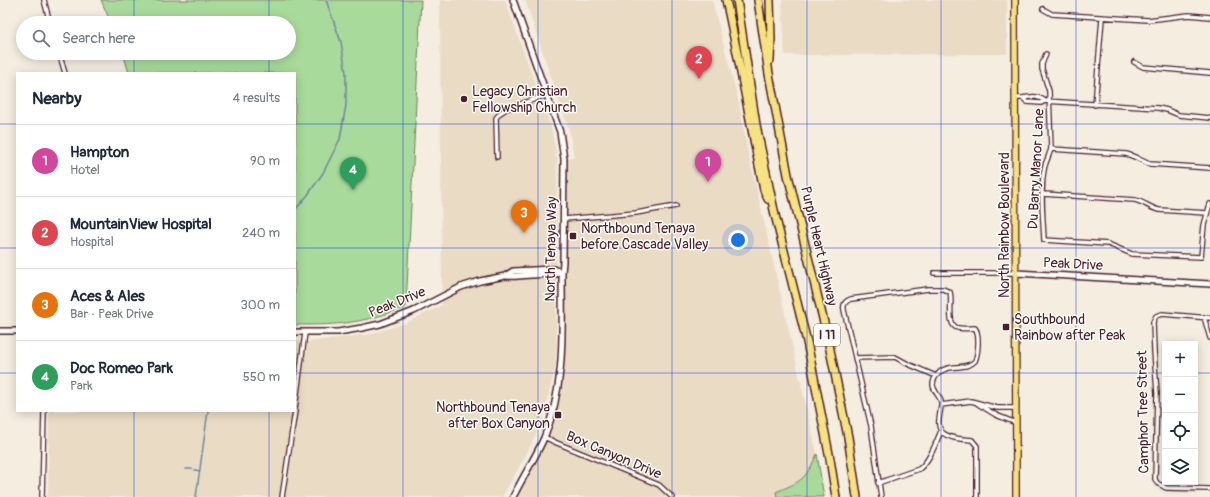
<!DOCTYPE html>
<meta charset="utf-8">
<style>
:root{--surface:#fff;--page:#f6f6f7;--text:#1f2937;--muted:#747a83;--line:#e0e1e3;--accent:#db2777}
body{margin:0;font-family:Pangolin,sans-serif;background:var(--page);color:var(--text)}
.controls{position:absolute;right:12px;bottom:12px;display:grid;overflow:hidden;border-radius:0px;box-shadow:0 2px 10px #0003}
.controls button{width:36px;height:36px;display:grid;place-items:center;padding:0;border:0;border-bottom:1px solid var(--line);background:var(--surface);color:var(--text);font:20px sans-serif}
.you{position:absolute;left:738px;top:240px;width:14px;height:14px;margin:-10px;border:3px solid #fff;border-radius:50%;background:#1a73e8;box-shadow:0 0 0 6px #1a73e833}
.badge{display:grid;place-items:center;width:26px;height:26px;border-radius:50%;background:var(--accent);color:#fff;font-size:13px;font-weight:700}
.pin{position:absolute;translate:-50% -33px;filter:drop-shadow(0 1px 2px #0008)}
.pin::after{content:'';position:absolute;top:21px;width:14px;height:12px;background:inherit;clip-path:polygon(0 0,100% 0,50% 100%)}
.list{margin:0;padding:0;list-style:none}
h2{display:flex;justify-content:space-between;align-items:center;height:52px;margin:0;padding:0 16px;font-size:17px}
h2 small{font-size:13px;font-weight:400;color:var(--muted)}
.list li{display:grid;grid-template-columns:26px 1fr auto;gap:12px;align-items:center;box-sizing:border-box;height:72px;padding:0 16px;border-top:1px solid var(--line)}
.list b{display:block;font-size:15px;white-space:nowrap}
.list p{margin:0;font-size:13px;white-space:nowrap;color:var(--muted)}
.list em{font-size:13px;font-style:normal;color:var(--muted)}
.icon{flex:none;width:22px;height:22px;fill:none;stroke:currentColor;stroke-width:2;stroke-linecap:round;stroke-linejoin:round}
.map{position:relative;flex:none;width:1210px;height:497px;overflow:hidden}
.search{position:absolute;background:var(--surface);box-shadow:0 2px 10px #0003;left:16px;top:16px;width:280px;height:44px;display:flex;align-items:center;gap:10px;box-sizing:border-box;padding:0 14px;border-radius:22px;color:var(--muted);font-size:15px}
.panel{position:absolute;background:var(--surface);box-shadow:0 2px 10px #0003;left:16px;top:72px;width:280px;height:340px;border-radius:0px}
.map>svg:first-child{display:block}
.built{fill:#eadbc5}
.green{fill:#a8da9b;stroke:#797c63}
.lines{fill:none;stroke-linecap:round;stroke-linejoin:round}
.stream{stroke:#6f859c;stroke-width:1.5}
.street-casing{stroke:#4a1f2b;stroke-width:6}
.secondary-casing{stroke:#4a1f2b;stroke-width:8}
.primary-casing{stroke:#4a1f2b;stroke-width:8}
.highway-casing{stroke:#4a1f2b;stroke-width:10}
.street{stroke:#fdfcf7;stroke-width:3.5}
.secondary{stroke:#fdfcf7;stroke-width:5}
.primary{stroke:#f7e281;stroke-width:5.5}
.highway{stroke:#f7e281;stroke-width:7}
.grid{fill:none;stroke:#1d4ed8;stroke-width:1;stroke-opacity:0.55}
.poi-dot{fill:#4a1f2b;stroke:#fdfcf7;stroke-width:1.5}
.labels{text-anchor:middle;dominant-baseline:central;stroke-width:3;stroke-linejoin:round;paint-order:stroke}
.shield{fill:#fdfcf7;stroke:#806168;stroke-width:1}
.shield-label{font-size:13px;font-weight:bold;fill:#4a1f2b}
.poi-label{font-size:14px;fill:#4a1f2b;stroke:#fdfcf7;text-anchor:start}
.street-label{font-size:14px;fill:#4a1f2b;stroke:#fdfcf7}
</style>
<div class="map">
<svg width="1210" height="497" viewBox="0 0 1210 497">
<rect width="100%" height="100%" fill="#f4ede0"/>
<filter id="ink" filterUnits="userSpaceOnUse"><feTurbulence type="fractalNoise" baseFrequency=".025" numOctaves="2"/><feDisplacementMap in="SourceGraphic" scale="8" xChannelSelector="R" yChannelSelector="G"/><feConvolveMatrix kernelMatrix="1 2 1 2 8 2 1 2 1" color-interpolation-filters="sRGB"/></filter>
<g filter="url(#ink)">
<!-- built -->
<path class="built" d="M 440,0 L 505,0 L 551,127 L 557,159 L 556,360 L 554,371 L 543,419 L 526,455 L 502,497 L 48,497 L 49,411 L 295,411 L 295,341 L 308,342 L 371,334 L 406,323 L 442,305 Z
M 525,0 L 712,0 L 739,103 L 746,143 L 817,454 L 811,468 L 805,477 L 799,481 L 776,493 L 777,497 L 513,497 L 550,421 L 559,387 L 564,159 L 574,157 L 569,129 L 564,115 Z
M 782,0 L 1007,0 L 1007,54 L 785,55 Z"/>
<!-- green -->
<path class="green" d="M 101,0 L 421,0 L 406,307 C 390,313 375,318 358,321 C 337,325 316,325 295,325 L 295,73 L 129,73 L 123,53 L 289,53 L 289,23 L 111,23 Z
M 817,454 L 824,497 L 777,497 L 776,492 C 801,481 805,481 817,454 Z"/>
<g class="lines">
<!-- stream -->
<path class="stream" d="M 295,210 L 307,196 L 323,173 L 340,139 L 346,105 L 346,73 L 341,42 L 326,0
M 186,469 L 192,469
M 195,470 L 200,471
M 196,497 L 208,411"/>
<!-- street casing -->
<g class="street-casing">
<path id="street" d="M 44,0 L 50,23
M 1043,9 L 1052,14 L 1148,20 L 1189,15 L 1210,17
M 59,53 L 65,73
M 1046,54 L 1042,64 L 1042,69 L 1049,91 L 1051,149 C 1049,156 1045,163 1044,170 C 1040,193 1043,217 1044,240 L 1108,244 L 1132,254 L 1201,257 L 1204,225 L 1210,204
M 1134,62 L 1143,67 L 1210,73
M 1016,98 C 1026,99 1036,93 1045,101
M 1024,99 L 1027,102 L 1041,103 L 1045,101 L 1158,108 L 1167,110 L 1179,115 L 1210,118
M 1095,105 L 1102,18
M 1051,149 L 1126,154 C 1135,156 1141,161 1150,164 L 1210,168
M 497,157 L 496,118 L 500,113 L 506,109 L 547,95
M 1043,194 L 1135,200 C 1144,202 1150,208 1159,210 L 1207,213
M 564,219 L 636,213 L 676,206
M 934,273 L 1016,273
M 1204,317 L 1210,338
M 1210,318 L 1162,314 L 1156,316 L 1153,322 L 1154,351 L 1157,393 L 1155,479 L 1157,483 L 1166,488 L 1210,489
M 855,358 L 895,357 L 908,364 L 936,376
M 978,404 L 996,415 L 1016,423
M 941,405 L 971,401 L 997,408 L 1016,408
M 295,409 L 305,333
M 544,437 L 557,443 L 659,485 L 672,497
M 878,483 L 919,469 C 929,462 936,443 941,431
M 42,497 L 44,411
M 282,497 L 295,411
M 881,497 L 871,426 L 844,310 C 843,305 845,301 851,299 L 928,289 L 943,289 L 950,292 C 953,301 946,326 958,328 C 963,329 970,328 975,328 C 980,334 978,354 975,361 C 966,371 947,363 938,374 C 935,377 933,381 933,385 C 934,392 940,396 941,402 C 942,411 935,424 942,432 C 949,439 963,439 972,440 L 977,446 L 977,497"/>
</g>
<!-- secondary casing -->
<g class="secondary-casing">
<path id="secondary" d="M 1016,273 L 1210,284
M 506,276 C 515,277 523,275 532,275 C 542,274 552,275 561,273
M 0,331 L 17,331
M 295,332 L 338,332 L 362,328 L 380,324 L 414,311 L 461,287 L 480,281 L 505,276 L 513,271 L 553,269 L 562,272
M 513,497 C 523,477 535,458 544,438 C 566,385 562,328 562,272 L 563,262 L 564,159 L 560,132 L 513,0"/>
</g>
<!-- primary casing -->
<g class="primary-casing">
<path id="primary" d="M 1015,0 L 1016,497"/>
</g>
<!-- highway casing -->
<g class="highway-casing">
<path id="highway" d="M 726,0 C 740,63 751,127 764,190 L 768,199
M 737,0 L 756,125 L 775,215 L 807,342 L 830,459 L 836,497
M 758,0 L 769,74 L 788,175 L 827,335 L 848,437 L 857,497
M 770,60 L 771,39 L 770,0"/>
</g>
<!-- street -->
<use href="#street" class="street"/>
<!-- secondary -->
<use href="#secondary" class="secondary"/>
<!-- primary -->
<use href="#primary" class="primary"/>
<!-- highway -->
<use href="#highway" class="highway"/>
</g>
</g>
<!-- grid -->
<path class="grid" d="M 134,0 L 134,23M 269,0 L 269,23M 403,0 L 403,497M 538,0 L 538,497M 672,0 L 672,497M 807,0 L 807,497M 941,0 L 941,497M 1076,0 L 1076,497M 134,53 L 134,73M 269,53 L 269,73M 0,124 L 17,124M 295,124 L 1210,124M 0,248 L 17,248M 295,248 L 1210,248M 0,373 L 17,373M 295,373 L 1165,373M 1195,373 L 1210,373M 134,411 L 134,497M 269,411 L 269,497"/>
<!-- markers -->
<g class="poi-dot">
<circle cx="464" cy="99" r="4"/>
<rect x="569" y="232" width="8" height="8" rx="2"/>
<rect x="1002" y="323" width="8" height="8" rx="2"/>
<rect x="554" y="411" width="8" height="8" rx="2"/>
</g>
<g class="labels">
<!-- shield labels -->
<rect class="shield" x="814" y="324" width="26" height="22" rx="3"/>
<g class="shield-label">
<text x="827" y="335">I 11</text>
</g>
<!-- poi labels -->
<g class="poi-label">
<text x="472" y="91">Legacy Christian<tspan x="472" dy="16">Fellowship Church</tspan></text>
<text x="581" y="228">Northbound Tenaya<tspan x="581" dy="16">before Cascade Valley</tspan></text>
<text x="1014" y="319">Southbound<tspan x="1014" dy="16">Rainbow after Peak</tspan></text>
<text x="550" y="407" text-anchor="end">Northbound Tenaya<tspan x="550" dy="16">after Box Canyon</tspan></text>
</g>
<!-- street labels -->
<g class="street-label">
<text transform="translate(1036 169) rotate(-87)">Du Barry Manor Lane</text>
<text transform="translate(1004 225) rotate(-90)">North Rainbow Boulevard</text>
<text transform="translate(819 246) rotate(77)">Purple Heart Highway</text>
<text transform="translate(551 249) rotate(-89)">North Tenaya Way</text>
<text transform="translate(1073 264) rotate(3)">Peak Drive</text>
<text transform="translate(397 302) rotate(-22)">Peak Drive</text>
<text transform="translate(1143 412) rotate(-91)">Camphor Tree Street</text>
<text transform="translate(614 455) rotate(23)">Box Canyon Drive</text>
</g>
</g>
</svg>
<div class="controls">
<button>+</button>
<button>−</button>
<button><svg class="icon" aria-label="locate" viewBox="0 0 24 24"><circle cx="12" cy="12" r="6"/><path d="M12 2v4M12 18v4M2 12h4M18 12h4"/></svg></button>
<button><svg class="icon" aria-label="layers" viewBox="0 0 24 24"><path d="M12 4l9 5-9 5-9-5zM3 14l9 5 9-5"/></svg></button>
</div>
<div class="you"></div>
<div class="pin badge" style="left:708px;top:182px;background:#d1479c">1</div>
<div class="pin badge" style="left:699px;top:79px;background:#e0444e">2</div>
<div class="pin badge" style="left:524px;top:233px;background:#e8710a">3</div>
<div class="pin badge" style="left:353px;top:190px;background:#2e9e5b">4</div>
<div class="search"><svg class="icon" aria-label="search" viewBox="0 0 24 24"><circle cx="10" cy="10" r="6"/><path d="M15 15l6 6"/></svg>Search here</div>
<section class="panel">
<h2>Nearby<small>4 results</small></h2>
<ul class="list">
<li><span class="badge" style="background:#d1479c">1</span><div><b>Hampton</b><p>Hotel</p></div><em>90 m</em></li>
<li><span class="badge" style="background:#e0444e">2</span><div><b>MountainView Hospital</b><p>Hospital</p></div><em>240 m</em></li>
<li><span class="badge" style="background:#e8710a">3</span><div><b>Aces &amp; Ales</b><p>Bar · Peak Drive</p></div><em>300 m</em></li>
<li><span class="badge" style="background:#2e9e5b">4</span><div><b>Doc Romeo Park</b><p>Park</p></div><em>550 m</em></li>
</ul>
</section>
</div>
